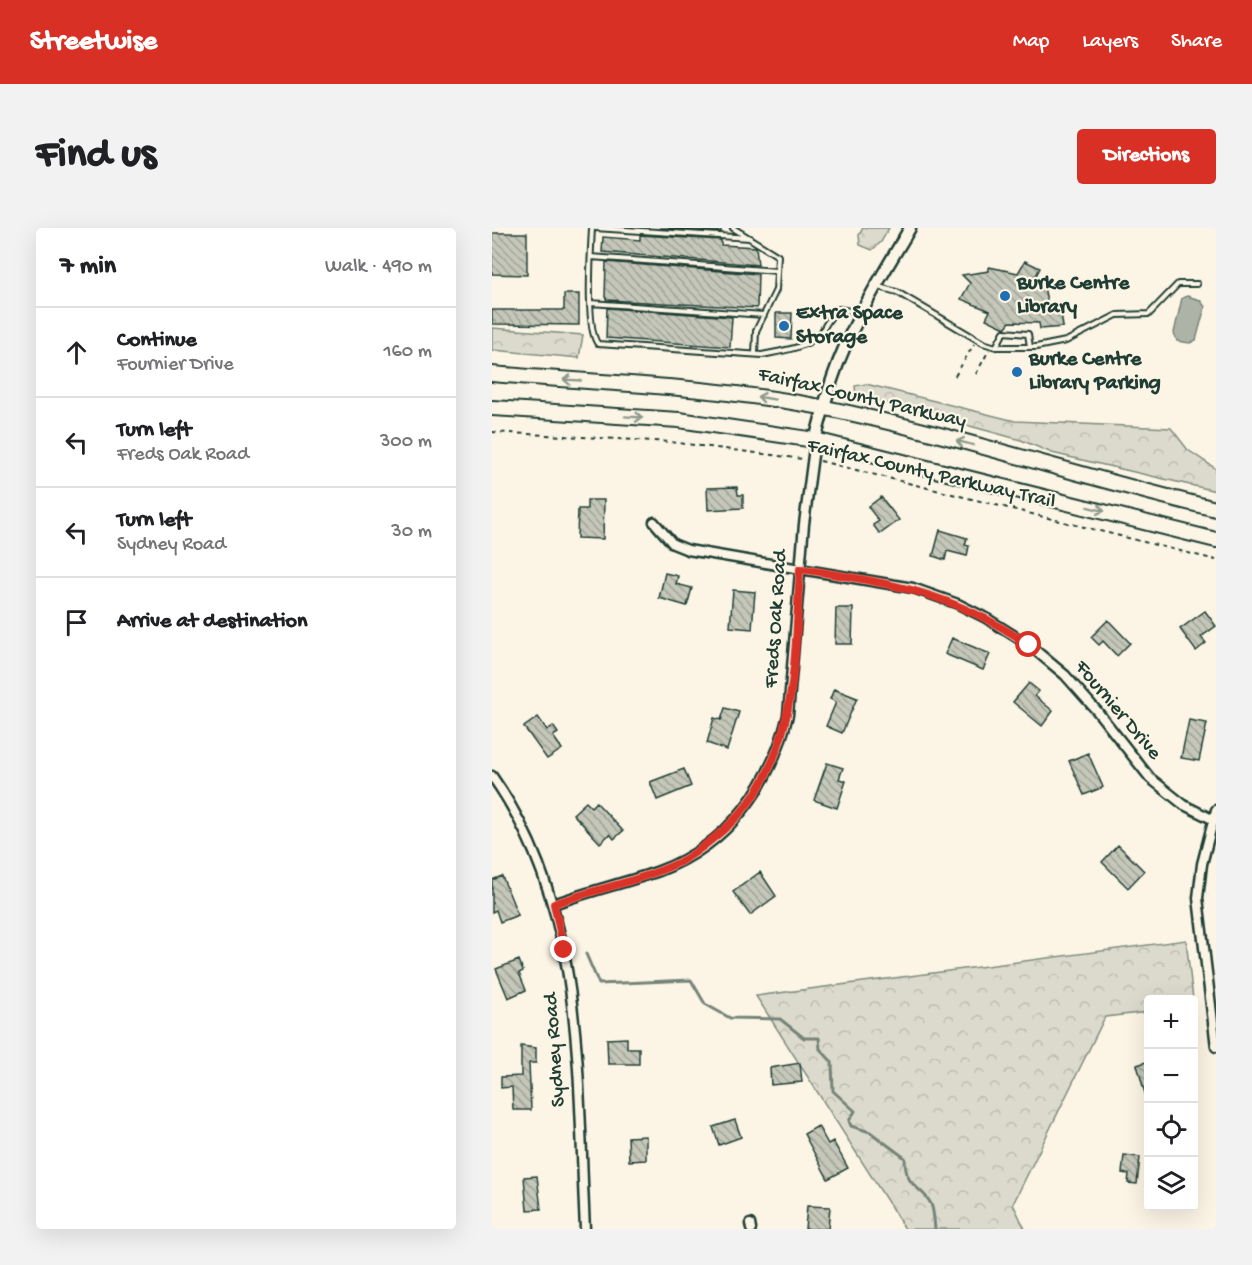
<!DOCTYPE html>
<meta charset="utf-8">
<style>
:root{--surface:#fff;--page:#f2f2f2;--text:#202124;--muted:#757577;--line:#e0e0e0;--accent:#d93025}
body{margin:0;font-family:"Gochi Hand",sans-serif;background:var(--page);color:var(--text)}
.controls{position:absolute;right:18px;bottom:18px;display:grid;overflow:hidden;border-radius:6px;box-shadow:0 6px 24px #0002}
.controls button{width:54px;height:54px;display:grid;place-items:center;padding:0;border:0;border-bottom:2px solid var(--line);background:var(--surface);color:var(--text);font:30px sans-serif}
.stop{position:absolute;width:18px;height:18px;margin:-14px;border:4px solid #d93025;border-radius:50%;background:#fff}
.stop.end{background:#d93025;border-color:#fff;box-shadow:0 2px 6px #0008}
.list{margin:0;padding:0;list-style:none}
h2{display:flex;justify-content:space-between;align-items:center;height:78px;margin:0;padding:0 24px;font-size:26px}
h2 small{font-size:20px;font-weight:400;color:var(--muted)}
.list li{display:grid;grid-template-columns:39px 1fr auto;gap:18px;align-items:center;box-sizing:border-box;height:90px;padding:0 24px;border-top:2px solid var(--line)}
.list b{display:block;font-size:22px;white-space:nowrap}
.list p{margin:0;font-size:20px;white-space:nowrap;color:var(--muted)}
.list em{font-size:20px;font-style:normal;color:var(--muted)}
.icon{flex:none;width:33px;height:33px;fill:none;stroke:currentColor;stroke-width:2;stroke-linecap:round;stroke-linejoin:round}
.map{position:relative;flex:none;width:724px;height:1001px;overflow:hidden;border-radius:6px}
header{display:flex;align-items:center;gap:36px;box-sizing:border-box;height:84px;padding:0 30px;background:var(--accent);color:#fff}
header strong{font-size:28px}
nav{display:flex;gap:33px;margin-inline-start:auto;font-size:21px}
.intro{display:flex;align-items:center;justify-content:space-between;box-sizing:border-box;height:144px;padding:0 36px}
h1{margin:0;font-size:42px}
.button{padding:15px 27px;border-radius:6px;background:var(--accent);color:#fff;font-size:21px;font-weight:700}
main{display:flex;gap:36px;padding:0 36px}
aside{flex:1;background:var(--surface);border-radius:6px;box-shadow:0 6px 24px #0002}
.map>svg:first-child{display:block}
.forest{fill:url(#forest-crowns);stroke:#7e8c80;stroke-width:1.5}
.water{fill:#aeb3a7;stroke:#758479;stroke-width:1.5}
.lines{fill:none;stroke-linecap:round;stroke-linejoin:round}
.stream{stroke:#758479;stroke-width:3}
.building{fill:url(#building-back-hatch);stroke:#1f3d34;stroke-width:1.5}
.service-casing{stroke:#1f3d34;stroke-width:8}
.minor-casing{stroke:#1f3d34;stroke-width:13}
.tertiary-casing{stroke:#1f3d34;stroke-width:15}
.trunk-casing{stroke:#1f3d34;stroke-width:18}
.path{stroke:#1f3d34;stroke-width:2;stroke-dasharray:4.5 4.5;stroke-linecap:butt}
.service{stroke:#fcf5e5;stroke-width:4}
.minor{stroke:#fcf5e5;stroke-width:8}
.tertiary{stroke:#fcf5e5;stroke-width:10}
.trunk{stroke:#fcf5e5;stroke-width:14}
.oneway{stroke:#8e998c}
.route{stroke:#d93025;stroke-width:8}
.poi-dot{fill:#1f6fb2;stroke:#fcf5e5;stroke-width:2}
.labels{text-anchor:middle;dominant-baseline:central;stroke-width:4.5;stroke-linejoin:round;paint-order:stroke}
.poi-label{font-size:21px;font-weight:bold;fill:#1f3d34;stroke:#fcf5e5;text-anchor:start}
.street-label{font-size:21px;fill:#1f3d34;stroke:#fcf5e5}
</style>
<header>
<strong>Streetwise</strong>
<nav><a>Map</a><a>Layers</a><a>Share</a></nav>
</header>
<div class="intro"><h1>Find us</h1><a class="button">Directions</a></div>
<main>
<aside>
<h2>7 min<small>Walk · 490 m</small></h2>
<ul class="list">
<li><svg class="icon" aria-label="ahead" viewBox="0 0 24 24"><path d="M12 20V5M6 11l6-6 6 6"/></svg><div><b>Continue</b><p>Fournier Drive</p></div><em>160 m</em></li>
<li><svg class="icon" aria-label="left" viewBox="0 0 24 24"><path d="M17 20v-9H6M10 6l-5 5 5 5"/></svg><div><b>Turn left</b><p>Freds Oak Road</p></div><em>300 m</em></li>
<li><svg class="icon" aria-label="left" viewBox="0 0 24 24"><path d="M17 20v-9H6M10 6l-5 5 5 5"/></svg><div><b>Turn left</b><p>Sydney Road</p></div><em>30 m</em></li>
<li><svg class="icon" aria-label="arrive" viewBox="0 0 24 24"><path d="M6 21V4h12l-3 4 3 4H6"/></svg><div><b>Arrive at destination</b></div></li>
</ul>
</aside>
<div class="map">
<svg width="724" height="1001" viewBox="0 0 724 1001">
<defs>
<pattern id="forest-crowns" width="20" height="18" patternUnits="userSpaceOnUse" patternTransform="scale(1.5)"><rect width="20" height="18" fill="#dcdacc"/><path d="M2 6a3 3 0 1 1 6 0M12 15a3 3 0 1 1 6 0" fill="none" stroke="#bcbcb0"/></pattern>
<pattern id="building-back-hatch" width="6" height="6" patternUnits="userSpaceOnUse" patternTransform="scale(1.5)"><rect width="6" height="6" fill="#c5c7b9"/><path d="M-1 5l2 2M0 0l6 6M5-1l2 2" fill="none" stroke="#9fa397"/></pattern>
</defs>
<rect width="100%" height="100%" fill="#fcf5e5"/>
<filter id="ink" filterUnits="userSpaceOnUse"><feTurbulence type="fractalNoise" baseFrequency=".0167" numOctaves="2"/><feDisplacementMap in="SourceGraphic" scale="12" xChannelSelector="R" yChannelSelector="G"/><feConvolveMatrix kernelMatrix="1 2 1 2 8 2 1 2 1" color-interpolation-filters="sRGB"/></filter>
<g filter="url(#ink)">
<!-- forest -->
<path class="forest" d="M 371,0 L 397,0 L 389,14 L 380,22 L 368,17 L 367,7 Z
M 0,100 L 91,107 L 87,130 L 0,122 Z
M 374,156 L 523,193 L 679,200 L 696,222 L 724,241 L 724,263 L 560,225 L 529,212 L 364,167 L 363,158 Z
M 694,712 L 701,771 L 656,772 L 656,784 L 613,789 L 521,976 L 533,1001 L 413,1001 L 264,768 Z"/>
<!-- water -->
<path class="water" d="M 695,68 L 708,72 L 713,79 L 704,112 L 698,115 L 685,113 L 682,105 L 690,70 Z"/>
<g class="lines">
<!-- stream -->
<path class="stream" d="M 94,726 L 107,756 L 199,752 L 213,776 L 238,790 L 288,791 L 312,810 L 327,810 L 328,821 L 340,834 L 341,863 L 363,883 L 357,893 L 359,898 L 378,904 L 413,930 C 413,962 429,956 439,976 C 442,983 442,993 443,1001"/>
</g>
<!-- building -->
<path class="building" d="M 167,0 L 229,0 L 229,4 Z
M 0,5 L 35,5 L 35,47 L 0,46 Z
M 148,7 L 229,12 L 229,17 L 264,19 L 266,37 L 110,24 L 111,9 L 148,12 Z
M 533,33 L 548,40 L 541,53 L 552,59 L 556,77 L 568,76 L 571,99 L 548,101 L 547,95 L 518,94 L 513,100 L 494,91 L 498,83 L 469,71 L 478,55 L 470,47 L 497,43 L 497,39 L 526,45 Z
M 114,34 L 266,46 L 265,80 L 115,72 L 113,69 Z
M 72,66 L 87,66 L 87,97 L 0,96 L 0,82 L 72,82 Z
M 115,80 L 240,89 L 238,119 L 114,110 Z
M 284,85 L 300,85 L 299,111 L 284,110 Z
M 245,259 L 246,267 L 251,267 L 251,280 L 216,282 L 215,260 Z
M 389,269 L 407,292 L 388,306 L 381,297 L 387,293 L 376,279 Z
M 95,272 L 112,272 L 111,311 L 85,310 L 86,281 L 95,281 Z
M 448,302 L 475,310 L 473,317 L 477,318 L 475,328 L 455,323 L 453,332 L 441,328 Z
M 173,345 L 186,348 L 184,356 L 200,360 L 195,378 L 167,370 Z
M 241,362 L 263,364 L 260,401 L 238,399 Z
M 344,380 L 361,380 L 360,416 L 343,416 Z
M 713,383 L 724,398 L 709,409 L 714,415 L 704,423 L 688,401 Z
M 616,392 L 638,415 L 625,428 L 611,413 L 607,417 L 599,409 Z
M 460,410 L 498,426 L 491,442 L 453,426 Z
M 537,455 L 547,463 L 543,468 L 561,483 L 550,498 L 521,474 Z
M 342,461 L 365,470 L 350,505 L 334,498 L 344,474 L 338,471 Z
M 233,480 L 247,484 L 235,522 L 215,515 L 222,490 L 229,492 Z
M 46,489 L 55,502 L 61,498 L 66,505 L 61,508 L 70,521 L 55,531 L 32,499 Z
M 697,492 L 715,495 L 707,533 L 689,530 Z
M 596,525 L 611,559 L 592,567 L 577,533 Z
M 335,535 L 351,540 L 347,551 L 354,553 L 345,580 L 322,572 Z
M 192,541 L 199,558 L 165,572 L 158,554 Z
M 94,574 L 99,579 L 104,574 L 131,603 L 122,611 L 118,606 L 108,615 L 81,586 Z
M 626,617 L 652,643 L 636,660 L 610,634 Z
M 268,644 L 284,668 L 258,687 L 241,664 Z
M 10,648 L 26,687 L 8,694 L 4,682 L 0,684 L 0,652 Z
M 27,732 L 31,743 L 27,745 L 34,762 L 16,770 L 4,741 Z
M 135,810 L 135,820 L 147,820 L 147,836 L 116,836 L 115,811 Z
M 29,818 L 44,820 L 44,835 L 37,835 L 39,882 L 21,882 L 20,859 L 9,860 L 9,849 L 29,848 Z
M 657,833 L 657,869 L 654,869 L 645,837 Z
M 308,835 L 310,854 L 279,857 L 278,840 Z
M 243,892 L 249,909 L 227,917 L 221,899 Z
M 326,898 L 336,916 L 341,913 L 356,940 L 336,951 L 312,906 Z
M 154,908 L 154,932 L 137,933 L 136,909 Z
M 632,927 L 648,929 L 645,956 L 636,955 L 637,946 L 630,945 Z
M 45,948 L 49,981 L 35,982 L 32,949 Z
M 315,978 L 338,979 L 336,1001 L 313,1001 Z"/>
<g class="lines">
<!-- service casing -->
<g class="service-casing">
<path id="service" d="M 100,0 C 99,22 93,102 106,116 L 270,127 C 289,123 318,120 330,103 C 336,94 338,87 347,81 L 358,83 L 367,89
M 103,0 L 258,10
M 241,0 L 286,28 L 284,62 L 264,103 L 263,126
M 99,29 L 285,43
M 387,59 L 405,64 L 491,115 L 504,119 L 544,119 L 574,113 L 625,87 L 657,86 L 686,56 L 705,56
M 98,75 L 272,87
M 504,119 L 512,104 L 536,106 L 538,119"/>
</g>
<!-- minor casing -->
<g class="minor-casing">
<path id="minor" d="M 162,294 L 181,316 L 196,322 L 421,360 L 466,376 L 494,390 L 537,417 L 573,447 L 605,483 L 658,550 L 692,577 L 724,593
M 0,548 C 94,681 85,846 93,1001
M 724,582 L 710,636 L 706,670 L 724,819
M 62,676 C 97,663 133,655 167,643 C 237,617 279,557 296,487 L 312,296 L 323,212
M 258,996 L 259,1001"/>
</g>
<!-- tertiary casing -->
<g class="tertiary-casing">
<path id="tertiary" d="M 323,212 C 329,191 334,169 341,149 C 359,96 390,48 418,0"/>
</g>
<!-- trunk casing -->
<g class="trunk-casing">
<path id="trunk" d="M 0,146 C 110,155 220,158 329,179 C 462,206 592,250 724,281
M 0,180 L 187,192 L 323,212 L 724,312"/>
</g>
<!-- path -->
<path class="path" d="M 484,146 L 497,122
M 463,148 L 482,116
M 0,204 L 178,214 L 311,231
M 328,233 L 724,332"/>
<!-- service -->
<use href="#service" class="service"/>
<!-- minor -->
<use href="#minor" class="minor"/>
<!-- tertiary -->
<use href="#tertiary" class="tertiary"/>
<!-- trunk -->
<use href="#trunk" class="trunk"/>
</g>
<!-- one-way arrows -->
<defs><path id="oneway-shaft" d="M-6 0H5M1.5-3L5.5 0L1.5 3" fill="none" stroke-width="1.6" stroke-linecap="round" stroke-linejoin="round" transform="scale(1.5)"/></defs>
<g class="oneway">
<use href="#oneway-shaft" transform="translate(80 152) rotate(-177)"/>
<use href="#oneway-shaft" transform="translate(274 170) rotate(-170)"/>
<use href="#oneway-shaft" transform="translate(142 189) rotate(4)"/>
<use href="#oneway-shaft" transform="translate(473 215) rotate(-166)"/>
<use href="#oneway-shaft" transform="translate(604 281) rotate(14)"/>
</g>
</g>
<g class="lines" filter="url(#ink)">
<!-- route -->
<path class="route" d="M 72,722 L 62,676 C 103,661 149,653 188,634 C 203,626 216,615 229,604 C 307,539 302,434 308,341 C 398,355 461,364 537,417"/>
</g>
<!-- markers -->
<g class="poi-dot">
<circle cx="513" cy="68" r="6"/>
<circle cx="292" cy="98" r="6"/>
<circle cx="525" cy="144" r="6"/>
</g>
<g class="labels">
<!-- poi labels -->
<g class="poi-label">
<text x="525" y="56">Burke Centre<tspan x="525" dy="24">Library</tspan></text>
<text x="304" y="86">Extra Space<tspan x="304" dy="24">Storage</tspan></text>
<text x="537" y="132">Burke Centre<tspan x="537" dy="24">Library Parking</tspan></text>
</g>
<!-- street labels -->
<g class="street-label">
<text transform="translate(370 171) rotate(13)">Fairfax County Parkway</text>
<text transform="translate(439 247) rotate(13)">Fairfax County Parkway Trail</text>
<text transform="translate(285 391) rotate(-86)">Freds Oak Road</text>
<text transform="translate(625 483) rotate(50)">Fournier Drive</text>
<text transform="translate(64 822) rotate(-94)">Sydney Road</text>
</g>
</g>
</svg>
<div class="controls">
<button>+</button>
<button>−</button>
<button><svg class="icon" aria-label="locate" viewBox="0 0 24 24"><circle cx="12" cy="12" r="6"/><path d="M12 2v4M12 18v4M2 12h4M18 12h4"/></svg></button>
<button><svg class="icon" aria-label="layers" viewBox="0 0 24 24"><path d="M12 4l9 5-9 5-9-5zM3 14l9 5 9-5"/></svg></button>
</div>
<div class="stop" style="left:537px;top:417px"></div>
<div class="stop end" style="left:72px;top:722px"></div>
</div>
</main>
